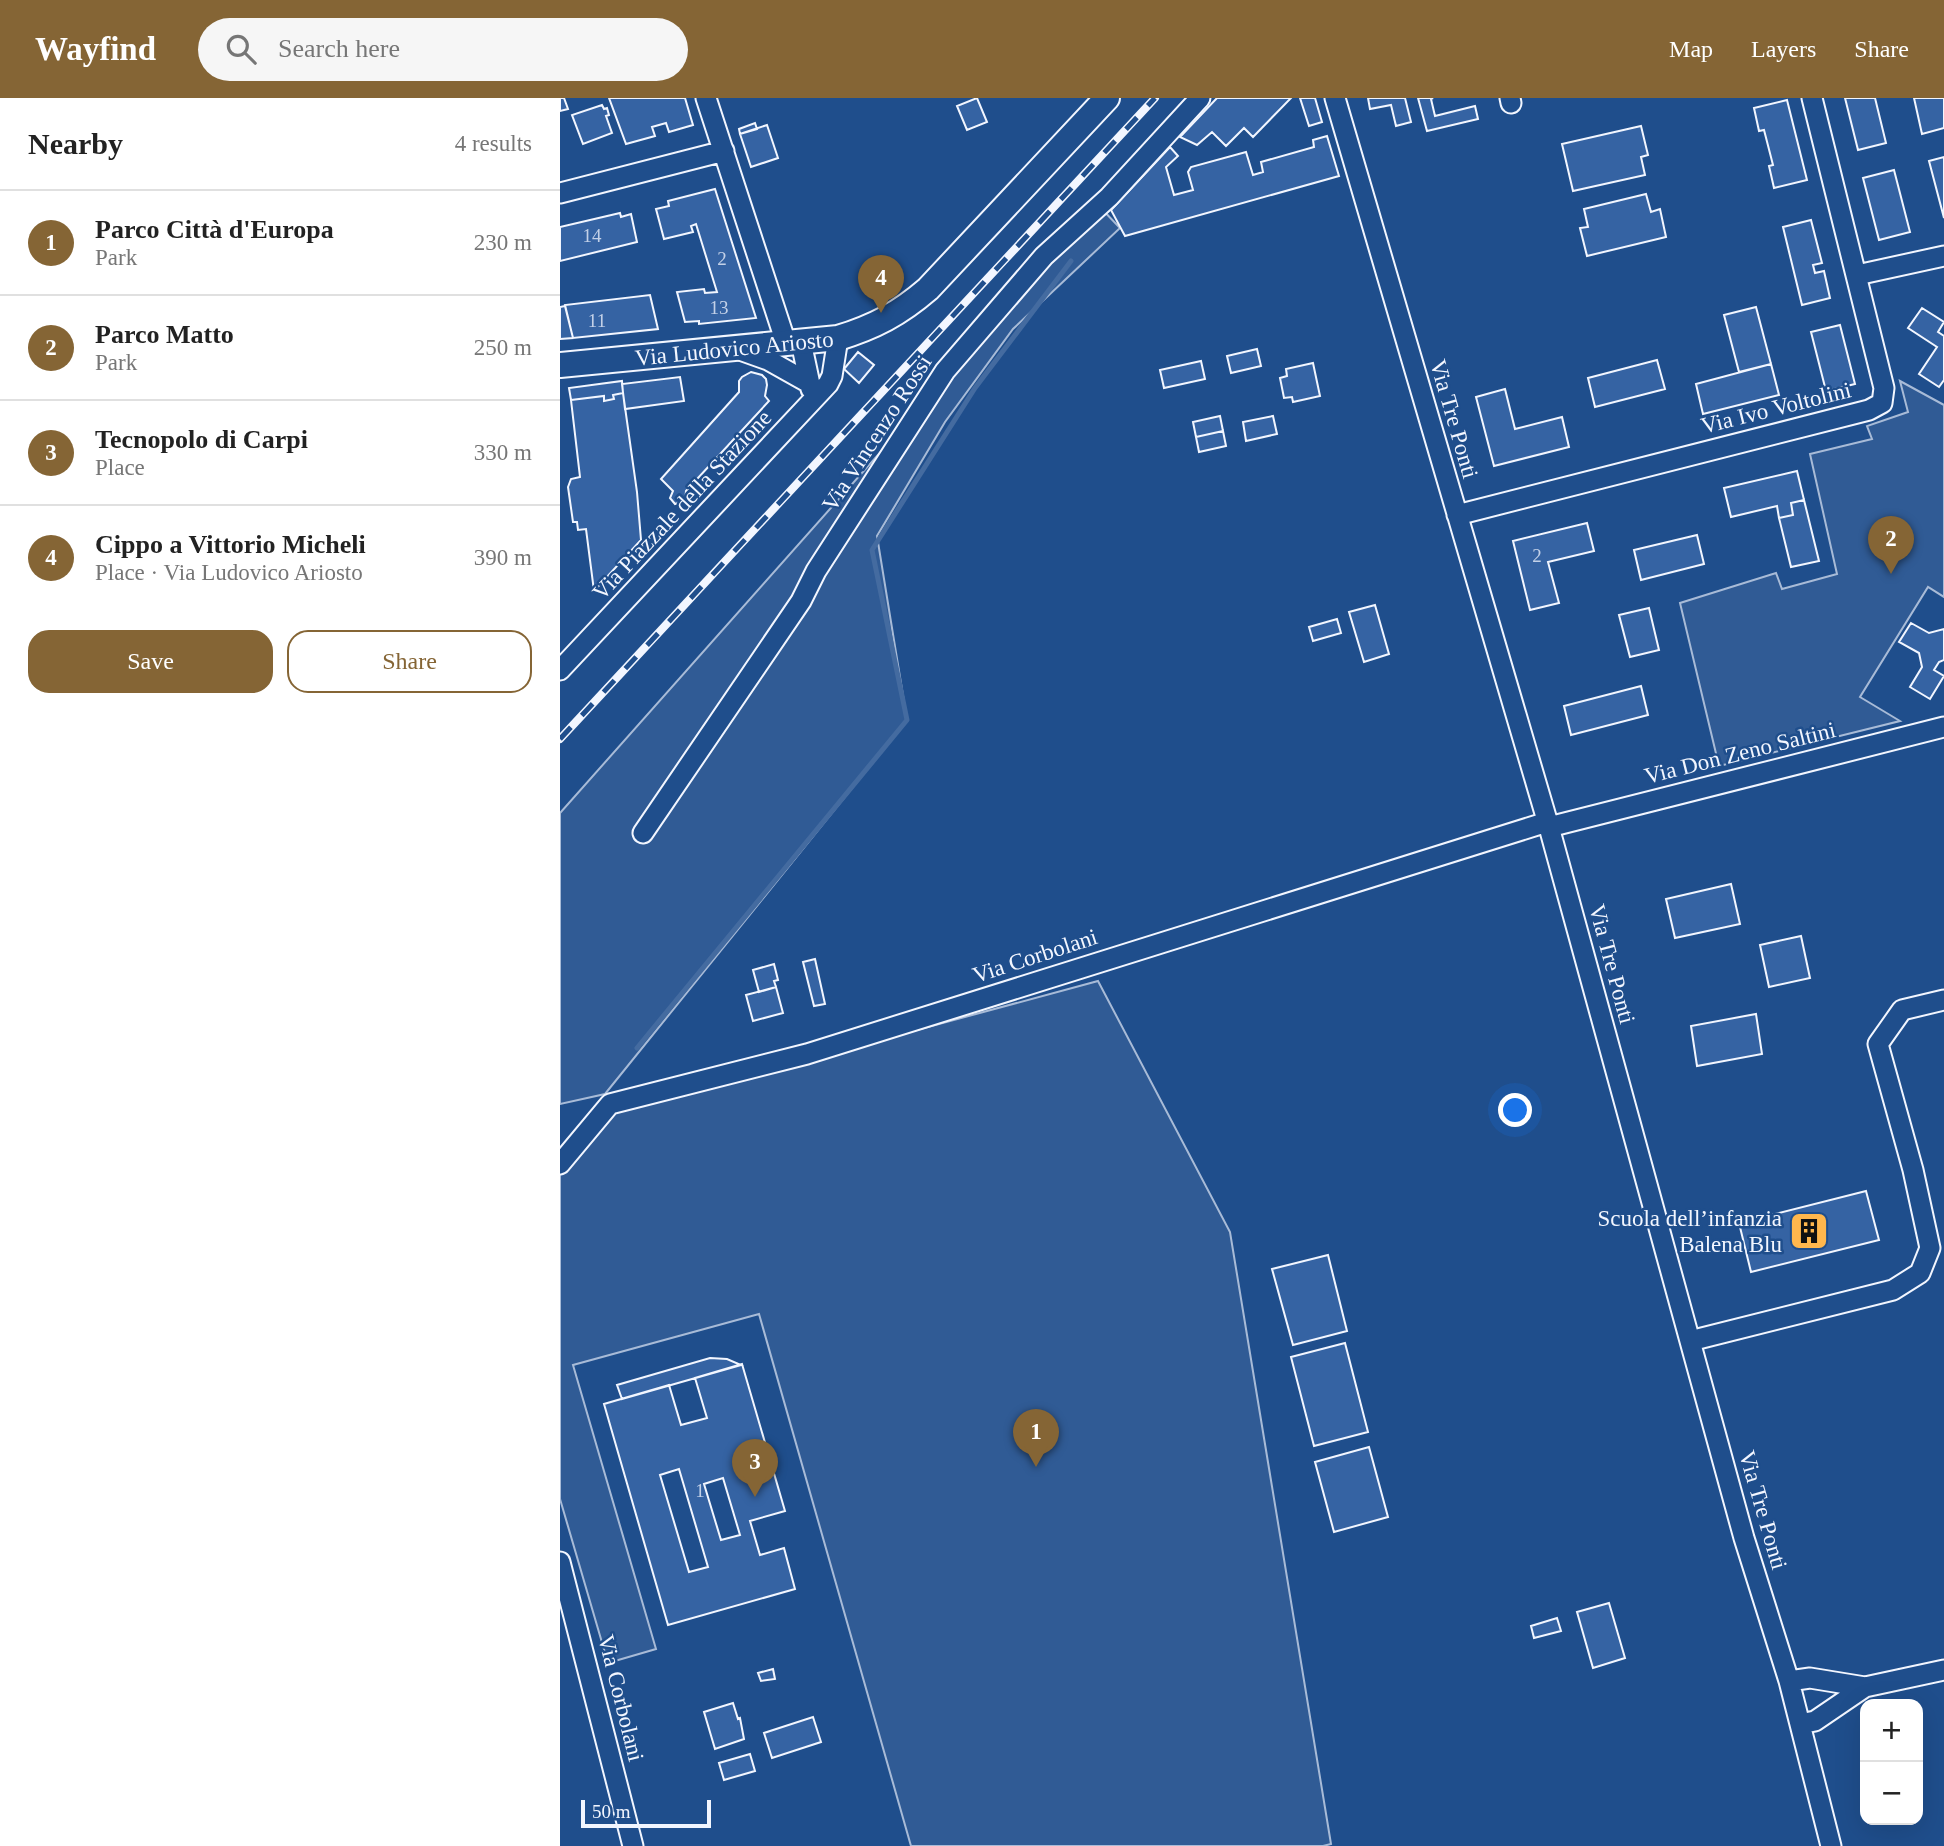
<!DOCTYPE html>
<meta charset="utf-8">
<style>
:root{--surface:#fff;--page:#f6f6f6;--text:#222;--muted:#767676;--line:#e0e0e0;--accent:#856535}
body{margin:0;font-family:"Times New Roman",serif;background:var(--page);color:var(--text)}
.controls{position:absolute;right:21px;bottom:21px;display:grid;overflow:hidden;border-radius:14px;box-shadow:0 7px 28px #0002}
.controls button{width:63px;height:63px;display:grid;place-items:center;padding:0;border:0;border-bottom:2px solid var(--line);background:var(--surface);color:var(--text);font:35px sans-serif}
.scale{position:absolute;left:21px;bottom:18px;width:130px;box-sizing:border-box;padding-left:7px;border:4px solid #f2f6ff;border-top:0;font-size:19px;line-height:24px;white-space:nowrap;color:#f2f6ff;-webkit-text-stroke:5px #1f4e8c;paint-order:stroke}
.you{position:absolute;left:956px;top:1013px;width:24px;height:24px;margin:-18px;border:5px solid #fff;border-radius:50%;background:#1a73e8;box-shadow:0 0 0 10px #1a73e833}
.badge{display:grid;place-items:center;width:46px;height:46px;border-radius:50%;background:var(--accent);color:#fff;font-size:23px;font-weight:700}
.pin{position:absolute;translate:-50% -58px;filter:drop-shadow(0 2px 4px #0008)}
.pin::after{content:'';position:absolute;top:37px;width:24px;height:21px;background:inherit;clip-path:polygon(0 0,100% 0,50% 100%)}
.list{margin:0;padding:0;list-style:none}
h2{display:flex;justify-content:space-between;align-items:center;height:91px;margin:0;padding:0 28px;font-size:30px}
h2 small{font-size:23px;font-weight:400;color:var(--muted)}
.list li{display:grid;grid-template-columns:46px 1fr auto;gap:21px;align-items:center;box-sizing:border-box;height:105px;padding:0 28px;border-top:2px solid var(--line)}
.list b{display:block;font-size:26px;white-space:nowrap}
.list p{margin:0;font-size:23px;white-space:nowrap;color:var(--muted)}
.list em{font-size:23px;font-style:normal;color:var(--muted)}
.actions{display:flex;gap:14px;padding:21px 28px}
.actions a{flex:1;padding:16px 0;border:2px solid var(--accent);border-radius:21px;text-align:center;font-size:24px;color:var(--accent)}
.actions .main{background:var(--accent);color:#fff}
.icon{flex:none;width:38px;height:38px;fill:none;stroke:currentColor;stroke-width:2;stroke-linecap:round;stroke-linejoin:round}
.map{position:relative;flex:none;width:1384px;height:1748px;overflow:hidden}
header{display:flex;align-items:center;gap:42px;box-sizing:border-box;height:98px;padding:0 35px;background:var(--accent);color:#fff}
header strong{font-size:33px}
nav{display:flex;gap:38px;margin-inline-start:auto;font-size:24px}
.search{width:490px;height:63px;background:var(--page);display:flex;align-items:center;gap:18px;box-sizing:border-box;padding:0 24px;border-radius:38px;color:var(--muted);font-size:26px}
main{display:flex}
aside{flex:1;background:var(--surface)}
.map>svg:first-child{display:block}
.built{fill:#305b95;stroke:#a8bbd7;stroke-width:2}
.lines{fill:none;stroke-linecap:round;stroke-linejoin:round}
.stream{stroke:#446ba0;stroke-width:5}
.building{fill:#3563a3;stroke:#f2f6ff;stroke-width:2;fill-rule:evenodd}
.minor-casing{stroke:#f2f6ff;stroke-width:23}
.major-casing{stroke:#f2f6ff;stroke-width:28}
.minor{stroke:#1f4e8c;stroke-width:19}
.major{stroke:#1f4e8c;stroke-width:24}
.rail-casing{stroke:#f2f6ff;stroke-width:8}
.rail{stroke:#1f4e8c;stroke-width:5;stroke-dasharray:16;stroke-linecap:butt}
.labels{text-anchor:middle;dominant-baseline:central;stroke-width:5;stroke-linejoin:round;paint-order:stroke}
.number-label{font-size:19px;fill:#c3d1e8}
.street-label{font-size:23px;fill:#f2f6ff;stroke:#1f4e8c}
.poi-label{font-size:23px;fill:#f2f6ff;stroke:#1f4e8c;text-anchor:end}
</style>
<header>
<strong>Wayfind</strong>
<div class="search"><svg class="icon" aria-label="search" viewBox="0 0 24 24"><circle cx="10" cy="10" r="6"/><path d="M15 15l6 6"/></svg>Search here</div>
<nav><a>Map</a><a>Layers</a><a>Share</a></nav>
</header>
<main>
<aside>
<h2>Nearby<small>4 results</small></h2>
<ul class="list">
<li><span class="badge">1</span><div><b>Parco Città d'Europa</b><p>Park</p></div><em>230 m</em></li>
<li><span class="badge">2</span><div><b>Parco Matto</b><p>Park</p></div><em>250 m</em></li>
<li><span class="badge">3</span><div><b>Tecnopolo di Carpi</b><p>Place</p></div><em>330 m</em></li>
<li><span class="badge">4</span><div><b>Cippo a Vittorio Micheli</b><p>Place · Via Ludovico Ariosto</p></div><em>390 m</em></li>
</ul>
<div class="actions"><a class="main">Save</a><a>Share</a></div>
</aside>
<div class="map">
<svg width="1384" height="1748" viewBox="0 0 1384 1748">
<rect width="100%" height="100%" fill="#1f4e8c"/>
<!-- built -->
<path class="built" d="M 539,108 L 560,130 L 453,231 L 385,324 L 317,438 L 347,622 L 45,996 L 0,1006 L 0,715 Z
M 1340,283 L 1384,307 L 1384,499 L 1368,489 L 1300,599 L 1340,623 L 1159,668 L 1120,505 L 1216,475 L 1222,491 L 1277,476 L 1250,356 L 1312,341 L 1307,328 L 1348,314 Z
M 538,883 L 670,1134 L 771,1746 L 763,1748 L 351,1748 L 199,1216 L 13,1267 L 96,1551 L 48,1565 L 0,1401 L 0,1075 L 50,1015 Z"/>
<g class="lines">
<!-- stream -->
<path class="stream" d="M 77,950 L 347,622 L 312,452 L 415,290 L 511,163"/>
</g>
<!-- building -->
<path class="building" d="M 0,0 L 4,0 L 8,11 L 0,13 Z
M 49,0 L 125,0 L 133,27 L 109,34 L 106,25 L 92,29 L 95,38 L 66,46 Z
M 417,0 L 427,24 L 407,32 L 397,8 Z
M 657,0 L 731,0 L 693,39 L 684,30 L 666,48 L 652,34 L 637,47 L 620,39 Z
M 740,0 L 755,0 L 762,24 L 749,28 Z
M 808,0 L 845,0 L 851,24 L 836,28 L 831,7 L 810,11 Z
M 858,0 L 873,0 L 871,1 L 875,18 L 915,8 L 918,21 L 867,33 Z
M 1285,0 L 1315,0 L 1326,45 L 1298,52 Z
M 1354,0 L 1384,0 L 1384,30 L 1362,36 Z
M 1227,2 L 1247,82 L 1214,90 L 1209,68 L 1213,67 L 1204,32 L 1199,33 L 1194,10 Z
M 42,7 L 44,11 L 47,10 L 49,17 L 46,18 L 52,35 L 23,46 L 12,17 Z
M 195,25 L 197,31 L 180,36 L 179,31 Z
M 207,27 L 218,60 L 191,69 L 180,36 Z
M 1081,28 L 1088,57 L 1081,59 L 1085,77 L 1013,93 L 1002,46 Z
M 767,38 L 779,78 L 565,138 L 551,112 L 610,49 L 618,58 L 606,69 L 614,97 L 633,92 L 628,74 L 631,69 L 686,54 L 693,77 L 703,74 L 701,64 L 754,49 L 753,42 Z
M 1384,59 L 1384,120 L 1369,63 Z
M 1334,72 L 1350,134 L 1319,142 L 1303,80 Z
M 155,91 L 196,220 L 139,226 L 139,223 L 125,224 L 117,194 L 144,191 L 145,195 L 157,194 L 136,126 L 131,128 L 133,134 L 104,141 L 96,111 L 109,108 L 108,103 Z
M 1086,96 L 1091,114 L 1100,111 L 1106,139 L 1027,158 L 1020,130 L 1028,129 L 1024,111 Z
M 60,115 L 61,119 L 71,116 L 77,144 L 0,163 L 0,129 Z
M 1251,122 L 1262,165 L 1253,167 L 1255,175 L 1264,173 L 1270,200 L 1242,207 L 1223,129 Z
M 90,197 L 98,231 L 13,240 L 5,207 Z
M 5,208 L 13,240 L 0,241 L 0,209 Z
M 1196,209 L 1211,266 L 1179,274 L 1164,217 Z
M 1362,210 L 1384,224 L 1378,234 L 1384,238 L 1384,282 L 1379,289 L 1359,276 L 1377,249 L 1348,230 Z
M 1280,227 L 1295,286 L 1266,293 L 1251,234 Z
M 697,251 L 701,268 L 671,275 L 667,258 Z
M 298,254 L 314,267 L 299,285 L 284,271 Z
M 1097,262 L 1105,291 L 1035,309 L 1028,280 Z
M 641,263 L 645,281 L 604,290 L 600,272 Z
M 753,265 L 760,298 L 733,304 L 732,299 L 724,300 L 720,280 L 727,278 L 726,271 Z
M 1211,266 L 1219,297 L 1143,316 L 1136,286 Z
M 191,274 L 202,277 L 206,281 L 207,287 L 205,298 L 209,303 L 126,393 L 125,403 L 115,406 L 110,400 L 113,393 L 101,381 L 179,294 L 179,283 L 182,279 Z
M 120,279 L 124,303 L 65,311 L 62,286 Z
M 62,283 L 63,295 L 53,297 L 54,301 L 44,303 L 44,298 L 11,302 L 9,290 Z
M 945,291 L 955,331 L 1002,319 L 1009,349 L 934,368 L 916,299 Z
M 63,295 L 77,394 L 81,442 L 34,493 L 26,431 L 18,432 L 17,424 L 13,424 L 8,389 L 11,381 L 20,379 L 11,302 L 44,298 L 44,303 L 54,301 L 53,297 Z
M 660,318 L 663,333 L 636,339 L 633,324 Z
M 713,318 L 717,336 L 686,343 L 683,324 Z
M 663,333 L 666,348 L 639,354 L 636,339 Z
M 1237,373 L 1244,402 L 1231,405 L 1233,417 L 1219,420 L 1217,408 L 1171,419 L 1164,390 Z
M 1244,402 L 1259,463 L 1231,469 L 1219,420 L 1233,417 L 1231,405 Z
M 1027,425 L 1034,453 L 988,464 L 999,505 L 970,512 L 953,443 Z
M 1137,437 L 1144,466 L 1081,482 L 1074,452 Z
M 815,507 L 829,556 L 804,564 L 789,514 Z
M 1089,510 L 1099,552 L 1070,559 L 1059,517 Z
M 777,521 L 781,535 L 753,543 L 749,529 Z
M 1351,525 L 1369,535 L 1384,531 L 1384,562 L 1379,564 L 1374,572 L 1384,578 L 1370,601 L 1350,589 L 1362,569 L 1359,555 L 1339,544 Z
M 1081,588 L 1088,617 L 1011,637 L 1004,608 Z
M 1171,786 L 1180,826 L 1115,840 L 1106,801 Z
M 1241,838 L 1250,880 L 1209,889 L 1200,847 Z
M 255,861 L 265,906 L 254,908 L 243,864 Z
M 214,866 L 218,882 L 214,883 L 216,889 L 199,894 L 193,872 Z
M 216,889 L 223,915 L 193,923 L 186,897 Z
M 1196,916 L 1202,956 L 1137,968 L 1131,928 Z
M 1306,1093 L 1319,1142 L 1191,1174 L 1179,1125 Z
M 768,1157 L 787,1233 L 733,1247 L 712,1171 Z
M 785,1245 L 808,1334 L 754,1348 L 731,1259 Z
M 150,1260 L 167,1261 L 181,1267 L 62,1301 L 57,1287 Z
M 182,1266 L 225,1413 L 190,1423 L 200,1457 L 224,1450 L 235,1491 L 108,1527 L 44,1306 L 109,1287 L 121,1327 L 147,1320 L 135,1280 ZM 119,1371 L 148,1469 L 129,1474 L 100,1377 ZM 163,1380 L 180,1437 L 161,1442 L 144,1386 Z
M 809,1349 L 828,1419 L 774,1434 L 755,1364 Z
M 1049,1505 L 1065,1560 L 1033,1570 L 1017,1514 Z
M 997,1520 L 1001,1533 L 974,1540 L 971,1528 Z
M 213,1571 L 215,1581 L 201,1583 L 198,1575 Z
M 173,1605 L 178,1621 L 180,1620 L 184,1641 L 155,1651 L 144,1614 Z
M 253,1619 L 261,1644 L 212,1660 L 204,1635 Z
M 190,1656 L 195,1673 L 164,1682 L 159,1665 Z"/>
<g class="lines">
<!-- minor casing -->
<g class="minor-casing">
<path id="minor" d="M 146,0 L 226,245
M 775,0 L 989,729 L 1184,1440 L 1229,1583 L 1271,1748
M 950,0 L 951,5
M 0,95 L 164,53
M 1297,177 L 1384,158
M 241,244 L 251,291
M 177,251 L 208,262 L 249,285
M 897,417 L 1309,312 L 1322,305 L 1324,290 L 1252,0
M 0,572 L 268,286 L 272,278 L 278,240
M 989,729 L 1384,629
M 83,735 L 241,503 L 256,473 L 385,273 L 484,158 L 549,99 L 640,0
M 0,1066 L 50,1006 L 247,956 L 987,724
M 1130,1243 L 1333,1192 L 1360,1175 L 1370,1150 L 1353,1072 L 1318,946 L 1342,912 L 1384,902
M 0,1464 L 73,1748
M 1229,1583 L 1250,1580 L 1305,1589 L 1384,1572
M 1240,1626 L 1255,1623 L 1305,1589"/>
</g>
<!-- major casing -->
<g class="major-casing">
<g id="major">
<path id="s1" d="M 0,267 L 278,240 C 314,229 339,216 368,191 L 547,0"/>
</g>
</g>
<!-- minor -->
<use href="#minor" class="minor"/>
<!-- major -->
<use href="#major" class="major"/>
<!-- rail casing -->
<g class="rail-casing">
<path id="rail" d="M 0,641 L 595,0"/>
</g>
<!-- rail -->
<use href="#rail" class="rail"/>
</g>
<!-- icons -->
<defs>
<g id="building-square" transform="scale(2.0125)"><rect x="-9" y="-9" width="18" height="18" rx="4" fill="#ffb74d" stroke="#1f4e8c"/><path d="M-4-6H4V6H1V3H-1V6H-4ZM-2.5-4.3h1.7v1.8h-1.7ZM.8-4.3h1.7v1.8H.8ZM-2.5-1h1.7V.8h-1.7ZM.8-1h1.7V.8H.8Z" fill="#111"/></g>
</defs>
<g fill-rule="evenodd">
<use href="#building-square" x="1249" y="1133"/>
</g>
<g class="labels">
<!-- number labels -->
<g class="number-label">
<text x="32" y="137">14</text>
<text x="162" y="160">2</text>
<text x="159" y="209">13</text>
<text x="37" y="222">11</text>
<text x="977" y="457">2</text>
<text x="140" y="1392">1</text>
</g>
<!-- street labels -->
<g class="street-label">
<text stroke="none"><textPath href="#s1" startOffset="175">Via Ludovico Ariosto</textPath></text>
<text transform="translate(1216 310) rotate(-14)">Via Ivo Voltolini</text>
<text transform="translate(894 321) rotate(74)">Via Tre Ponti</text>
<text transform="translate(317 335) rotate(-57)">Via Vincenzo Rossi</text>
<text transform="translate(122 407) rotate(-47)">Via Piazzale della Stazione</text>
<text transform="translate(1180 655) rotate(-14)">Via Don Zeno Saltini</text>
<text transform="translate(475 858) rotate(-18)">Via Corbolani</text>
<text transform="translate(1052 866) rotate(75)">Via Tre Ponti</text>
<text transform="translate(1203 1412) rotate(74)">Via Tre Ponti</text>
<text transform="translate(61 1600) rotate(76)">Via Corbolani</text>
</g>
<!-- poi labels -->
<g class="poi-label">
<text x="1222" y="1120">Scuola dell’infanzia<tspan x="1222" dy="26">Balena Blu</tspan></text>
</g>
</g>
</svg>
<div class="controls">
<button>+</button>
<button>−</button>
</div>
<div class="scale">50 m</div>
<div class="you"></div>
<div class="pin badge" style="left:476px;top:1369px">1</div>
<div class="pin badge" style="left:1331px;top:476px">2</div>
<div class="pin badge" style="left:195px;top:1399px">3</div>
<div class="pin badge" style="left:321px;top:215px">4</div>
</div>
</main>
